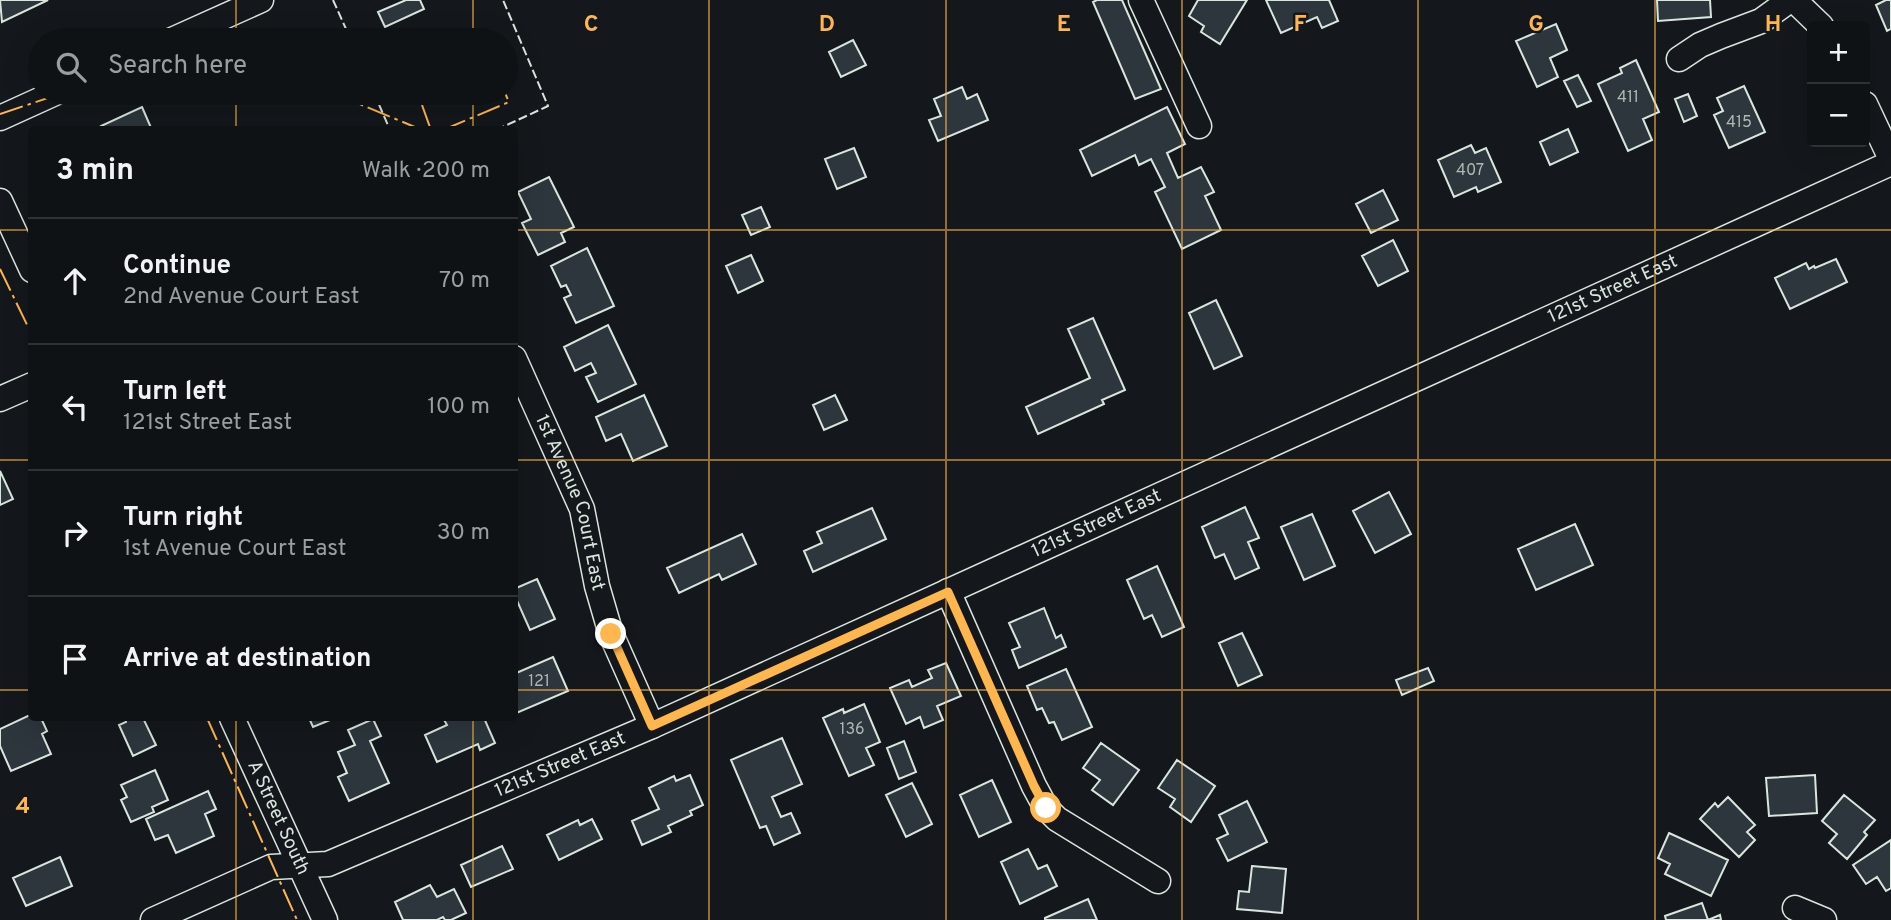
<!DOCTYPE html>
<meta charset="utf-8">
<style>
:root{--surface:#0f1215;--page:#1d2022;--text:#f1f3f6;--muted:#9b9ea0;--line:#2f3234}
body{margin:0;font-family:Overpass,sans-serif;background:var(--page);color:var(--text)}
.controls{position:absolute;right:21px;top:21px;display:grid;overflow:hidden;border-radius:7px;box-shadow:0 7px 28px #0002}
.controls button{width:63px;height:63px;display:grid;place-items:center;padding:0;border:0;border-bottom:2px solid var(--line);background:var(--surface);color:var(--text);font:35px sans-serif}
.stop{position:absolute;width:21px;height:21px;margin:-16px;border:5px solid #ffb74d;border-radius:50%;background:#fff}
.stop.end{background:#ffb74d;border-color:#fff;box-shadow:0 2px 7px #0008}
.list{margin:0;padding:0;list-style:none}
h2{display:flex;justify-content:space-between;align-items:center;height:91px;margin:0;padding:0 28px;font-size:30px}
h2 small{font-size:23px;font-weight:400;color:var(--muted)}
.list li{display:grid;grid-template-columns:46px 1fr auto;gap:21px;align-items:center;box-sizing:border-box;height:126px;padding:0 28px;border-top:2px solid var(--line)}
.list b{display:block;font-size:26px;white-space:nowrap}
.list p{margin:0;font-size:23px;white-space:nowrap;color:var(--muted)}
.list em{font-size:23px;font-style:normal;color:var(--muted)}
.icon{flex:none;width:38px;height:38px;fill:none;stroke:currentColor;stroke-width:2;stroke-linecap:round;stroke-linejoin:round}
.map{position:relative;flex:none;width:1891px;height:920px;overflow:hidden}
.search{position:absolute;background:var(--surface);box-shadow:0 7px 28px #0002;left:28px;top:28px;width:490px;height:77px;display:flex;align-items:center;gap:18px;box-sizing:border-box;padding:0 24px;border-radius:38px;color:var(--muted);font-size:26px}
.panel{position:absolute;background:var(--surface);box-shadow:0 7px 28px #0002;left:28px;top:126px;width:490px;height:595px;border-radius:7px}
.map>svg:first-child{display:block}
.building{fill:#2c363c;stroke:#d8e6dc;stroke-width:2}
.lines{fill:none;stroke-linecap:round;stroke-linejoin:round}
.minor-casing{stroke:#d8e6dc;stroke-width:27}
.minor{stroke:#14181c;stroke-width:24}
.fence{stroke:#d8e6dc;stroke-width:2;stroke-dasharray:9 3.5;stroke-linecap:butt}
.power{stroke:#ffb74d;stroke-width:2;stroke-dasharray:24 5 3.5 5;stroke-linecap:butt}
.route{stroke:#ffb74d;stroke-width:9}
.grid{fill:none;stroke:#ffb74d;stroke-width:2;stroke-opacity:0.55}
.labels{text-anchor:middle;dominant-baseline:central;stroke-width:5;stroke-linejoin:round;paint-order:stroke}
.number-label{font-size:16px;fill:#adbab4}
.street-label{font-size:19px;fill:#d8e6dc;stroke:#14181c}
.grid-label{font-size:23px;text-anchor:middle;font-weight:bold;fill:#ffb74d;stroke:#14181c;stroke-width:5;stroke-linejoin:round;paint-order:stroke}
</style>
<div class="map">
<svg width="1891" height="920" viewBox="0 0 1891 920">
<rect width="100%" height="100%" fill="#14181c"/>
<!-- building -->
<path class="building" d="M 0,0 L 48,0 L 2,22 Z
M 406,0 L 420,0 L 424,9 L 385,27 L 378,12 Z
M 1097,0 L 1122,0 L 1161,89 L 1135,99 L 1093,2 Z
M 1198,0 L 1247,0 L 1220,44 L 1201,32 L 1204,26 L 1189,16 Z
M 1266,0 L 1329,0 L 1338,21 L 1322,28 L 1317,17 L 1281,33 Z
M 1657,0 L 1710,0 L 1711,17 L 1658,21 Z
M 1886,0 L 1891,0 L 1891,29 L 1887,31 L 1876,5 Z
M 1556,24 L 1567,50 L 1550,58 L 1558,77 L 1537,87 L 1516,41 Z
M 853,40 L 866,65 L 841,77 L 829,52 Z
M 1636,60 L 1659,112 L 1643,119 L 1652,140 L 1628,151 L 1598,84 L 1622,73 L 1620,68 Z
M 1578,75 L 1591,101 L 1577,107 L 1564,81 Z
M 1744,86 L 1765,132 L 1729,148 L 1714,115 L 1723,111 L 1717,98 Z
M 962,87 L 967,99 L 977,94 L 988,120 L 938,141 L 929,120 L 941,116 L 934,99 Z
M 1688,94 L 1697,116 L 1684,122 L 1675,99 Z
M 142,107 L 152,130 L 103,130 L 101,126 Z
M 1167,107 L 1185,144 L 1167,153 L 1178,178 L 1201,167 L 1214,192 L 1205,196 L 1221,230 L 1182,249 L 1155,192 L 1165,187 L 1151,159 L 1139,165 L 1135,155 L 1092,176 L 1080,150 Z
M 1568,129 L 1578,152 L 1550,165 L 1540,142 Z
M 1471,145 L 1475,153 L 1486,148 L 1501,182 L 1478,192 L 1476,187 L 1454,197 L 1438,160 Z
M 854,148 L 866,177 L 837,189 L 825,159 Z
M 549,177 L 574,227 L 561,233 L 565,242 L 538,255 L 522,223 L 531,219 L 518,192 Z
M 1383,190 L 1398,220 L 1371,233 L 1356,204 Z
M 761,207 L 770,227 L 751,235 L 742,215 Z
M 1393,240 L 1408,271 L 1378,286 L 1362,256 Z
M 587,248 L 614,306 L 576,323 L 564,298 L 571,295 L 566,285 L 561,287 L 551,266 Z
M 751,255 L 763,281 L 738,293 L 726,266 Z
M 1836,259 L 1847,282 L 1790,309 L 1775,278 L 1806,263 L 1809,269 L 1814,266 L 1815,268 Z
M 1216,300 L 1242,356 L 1214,369 L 1189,313 Z
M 1093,318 L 1125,390 L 1102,400 L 1104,404 L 1038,434 L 1026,407 L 1090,378 L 1068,329 Z
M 608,325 L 636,384 L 598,402 L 586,377 L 596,373 L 591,363 L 575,371 L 564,347 Z
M 644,395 L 667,446 L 633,461 L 621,434 L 606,441 L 596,417 Z
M 835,395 L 847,420 L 824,430 L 813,405 Z
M 0,471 L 13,499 L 0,505 Z
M 1389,492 L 1411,534 L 1375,553 L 1353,511 Z
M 1245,507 L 1259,538 L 1248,542 L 1259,568 L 1235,579 L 1224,554 L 1215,558 L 1202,527 Z
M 872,508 L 886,539 L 813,572 L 804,551 L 822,543 L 817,532 Z
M 1312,514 L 1335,566 L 1304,580 L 1281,527 Z
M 1575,524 L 1593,565 L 1536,590 L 1518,549 Z
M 742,534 L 756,564 L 722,580 L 719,574 L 679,593 L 667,568 Z
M 1157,566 L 1184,627 L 1162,637 L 1152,615 L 1144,619 L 1127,580 Z
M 537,579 L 555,619 L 530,630 L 514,594 L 514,589 Z
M 1044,608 L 1056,638 L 1061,635 L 1066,647 L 1019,668 L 1012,650 L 1020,647 L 1009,623 Z
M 1242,633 L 1262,675 L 1238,686 L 1219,643 Z
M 553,657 L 568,691 L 514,714 L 514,674 Z
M 946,663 L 961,696 L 937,706 L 943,720 L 924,728 L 920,717 L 906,724 L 890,688 L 909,680 L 912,687 L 932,678 L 928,670 Z
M 1428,668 L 1434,681 L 1402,695 L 1396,680 Z
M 1066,669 L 1092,727 L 1062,740 L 1054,722 L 1049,723 L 1042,708 L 1037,710 L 1027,686 Z
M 864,704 L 880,742 L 866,748 L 874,765 L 849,776 L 823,718 L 843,709 L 844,713 Z
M 32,714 L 32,718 L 41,718 L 47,731 L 42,734 L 51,754 L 11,771 L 0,746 L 0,729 Z
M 125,718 L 143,718 L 156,745 L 133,756 L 119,725 L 126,722 Z
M 309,718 L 335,718 L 313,727 Z
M 443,718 L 484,718 L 495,743 L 480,750 L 478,744 L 437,762 L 425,735 L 447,725 Z
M 373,719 L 381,736 L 370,741 L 389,783 L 349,801 L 338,777 L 347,773 L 338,752 L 355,745 L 348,730 Z
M 782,738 L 802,784 L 772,797 L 781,817 L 791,813 L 800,833 L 774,845 L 766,826 L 760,828 L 731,760 Z
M 904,741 L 916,772 L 899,779 L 887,748 Z
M 1101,743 L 1139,770 L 1113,805 L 1092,790 L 1100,780 L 1083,768 Z
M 1177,760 L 1215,786 L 1191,822 L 1170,807 L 1175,799 L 1158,788 Z
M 155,770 L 168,800 L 152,807 L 154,812 L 131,822 L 121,800 L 127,797 L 121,785 Z
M 690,775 L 703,805 L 690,811 L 692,815 L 668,826 L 671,832 L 642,845 L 632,821 L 659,809 L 649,788 L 674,776 L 676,781 Z
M 1815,775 L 1817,813 L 1769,816 L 1766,778 Z
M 992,780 L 1011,822 L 979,837 L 960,795 Z
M 912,783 L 932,824 L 906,837 L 886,795 Z
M 208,791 L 216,809 L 205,814 L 214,836 L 176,853 L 168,835 L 155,840 L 146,819 Z
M 1844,795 L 1875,820 L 1864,832 L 1867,835 L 1847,859 L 1829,843 L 1837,834 L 1822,821 Z
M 1728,797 L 1755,825 L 1747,832 L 1755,840 L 1739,857 L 1700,819 L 1715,803 L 1718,807 Z
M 1247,801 L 1267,842 L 1228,861 L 1217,839 L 1228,834 L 1219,815 Z
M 592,819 L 602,839 L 559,860 L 547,835 L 578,820 L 580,825 Z
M 1669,833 L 1728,860 L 1711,896 L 1665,874 L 1670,864 L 1658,858 Z
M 1891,840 L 1891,888 L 1886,891 L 1877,877 L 1866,884 L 1853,865 Z
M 502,846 L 513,869 L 471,887 L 461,865 Z
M 1028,849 L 1038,869 L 1047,865 L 1057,886 L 1020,904 L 1001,862 Z
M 60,857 L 72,886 L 26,906 L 13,878 Z
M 1252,866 L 1286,869 L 1282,913 L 1237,909 L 1239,891 L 1249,892 Z
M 430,885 L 437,897 L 454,889 L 466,913 L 451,920 L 445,920 L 443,917 L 437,920 L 403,920 L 395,902 Z
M 1088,899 L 1097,920 L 1045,920 L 1045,918 Z
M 1702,903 L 1708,920 L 1720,915 L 1721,920 L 1666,920 L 1665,916 Z"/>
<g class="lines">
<!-- minor casing -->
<g class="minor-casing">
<g id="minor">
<path d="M 1141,0 L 1199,126"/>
<path d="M 1794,0 L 1821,26"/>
<path d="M 172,40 L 261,0"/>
<path d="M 1679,59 L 1700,45 L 1721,36 L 1761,21 L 1790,0"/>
<path d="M 1865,104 L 1891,159"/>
<path d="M 0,118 L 55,93"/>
<path d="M 0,201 L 32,270"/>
<path id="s1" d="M 514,358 L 582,509 L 597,586 L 611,634 L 652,726"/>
<path d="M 0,399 L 32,385"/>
<path d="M 948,591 L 1034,786 L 1046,808 L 1057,819 L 1158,881"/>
<path id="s2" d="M 232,718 L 325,920"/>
<path d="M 1795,908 L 1824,920"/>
<path id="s3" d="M 153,920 L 271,867 L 328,864 L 652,726 L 1891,163"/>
</g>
</g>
<!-- minor -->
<use href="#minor" class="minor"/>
<!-- fence -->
<path class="fence" d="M 333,0 L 351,40
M 374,93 L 390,130
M 496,130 L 548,106 L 503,0"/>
<!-- power -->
<path class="power" d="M 333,93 L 422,130
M 422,105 L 431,130
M 0,114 L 63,93
M 443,130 L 509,102 L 505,93
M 0,269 L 32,335
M 207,718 L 297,920"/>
</g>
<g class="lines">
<!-- route -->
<path class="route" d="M 611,634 L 652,726 L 948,592 L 1034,786 L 1046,808"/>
</g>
<!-- grid -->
<path class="grid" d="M 236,0 L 236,40M 473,0 L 473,40M 709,0 L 709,920M 946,0 L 946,920M 1182,0 L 1182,920M 1418,0 L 1418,920M 1655,0 L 1655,920M 236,93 L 236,130M 473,93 L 473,130M 0,230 L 32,230M 514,230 L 1891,230M 0,460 L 32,460M 514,460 L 1891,460M 0,690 L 32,690M 514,690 L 1891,690M 236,718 L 236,920M 473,718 L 473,920"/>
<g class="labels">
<!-- number labels -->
<g class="number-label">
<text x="1628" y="98">411</text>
<text x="1739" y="123">415</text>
<text x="1470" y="171">407</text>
<text x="539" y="682">121</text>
<text x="852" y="730">136</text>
</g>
<!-- street labels -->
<g class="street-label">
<text stroke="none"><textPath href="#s3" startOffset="1594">121st Street East</textPath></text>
<text stroke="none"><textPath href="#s1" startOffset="156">1st Avenue Court East</textPath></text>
<text stroke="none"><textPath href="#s3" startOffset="1027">121st Street East</textPath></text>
<text stroke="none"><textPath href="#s3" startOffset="439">121st Street East</textPath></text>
<text stroke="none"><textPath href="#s2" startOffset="110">A Street South</textPath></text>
</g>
</g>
<g class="grid-label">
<text x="591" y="31">C</text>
<text x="827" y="31">D</text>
<text x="1064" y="31">E</text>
<text x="1300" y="31">F</text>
<text x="1536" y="31">G</text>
<text x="1773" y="31">H</text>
<text x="23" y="813">4</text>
</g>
</svg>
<div class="controls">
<button>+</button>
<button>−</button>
</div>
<div class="stop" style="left:1046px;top:808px"></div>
<div class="stop end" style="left:611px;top:634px"></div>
<div class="search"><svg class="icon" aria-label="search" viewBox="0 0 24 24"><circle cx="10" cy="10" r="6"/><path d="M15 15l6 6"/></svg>Search here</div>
<section class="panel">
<h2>3 min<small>Walk · 200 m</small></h2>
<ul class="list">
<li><svg class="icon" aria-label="ahead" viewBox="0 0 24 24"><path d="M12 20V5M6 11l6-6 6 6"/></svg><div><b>Continue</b><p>2nd Avenue Court East</p></div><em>70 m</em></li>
<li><svg class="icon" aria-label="left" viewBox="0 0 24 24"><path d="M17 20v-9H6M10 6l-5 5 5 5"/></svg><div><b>Turn left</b><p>121st Street East</p></div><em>100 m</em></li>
<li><svg class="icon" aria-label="right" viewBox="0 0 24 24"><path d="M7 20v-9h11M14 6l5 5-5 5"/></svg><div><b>Turn right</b><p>1st Avenue Court East</p></div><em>30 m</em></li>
<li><svg class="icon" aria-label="arrive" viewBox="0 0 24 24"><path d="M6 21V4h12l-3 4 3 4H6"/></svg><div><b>Arrive at destination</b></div></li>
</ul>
</section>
</div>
